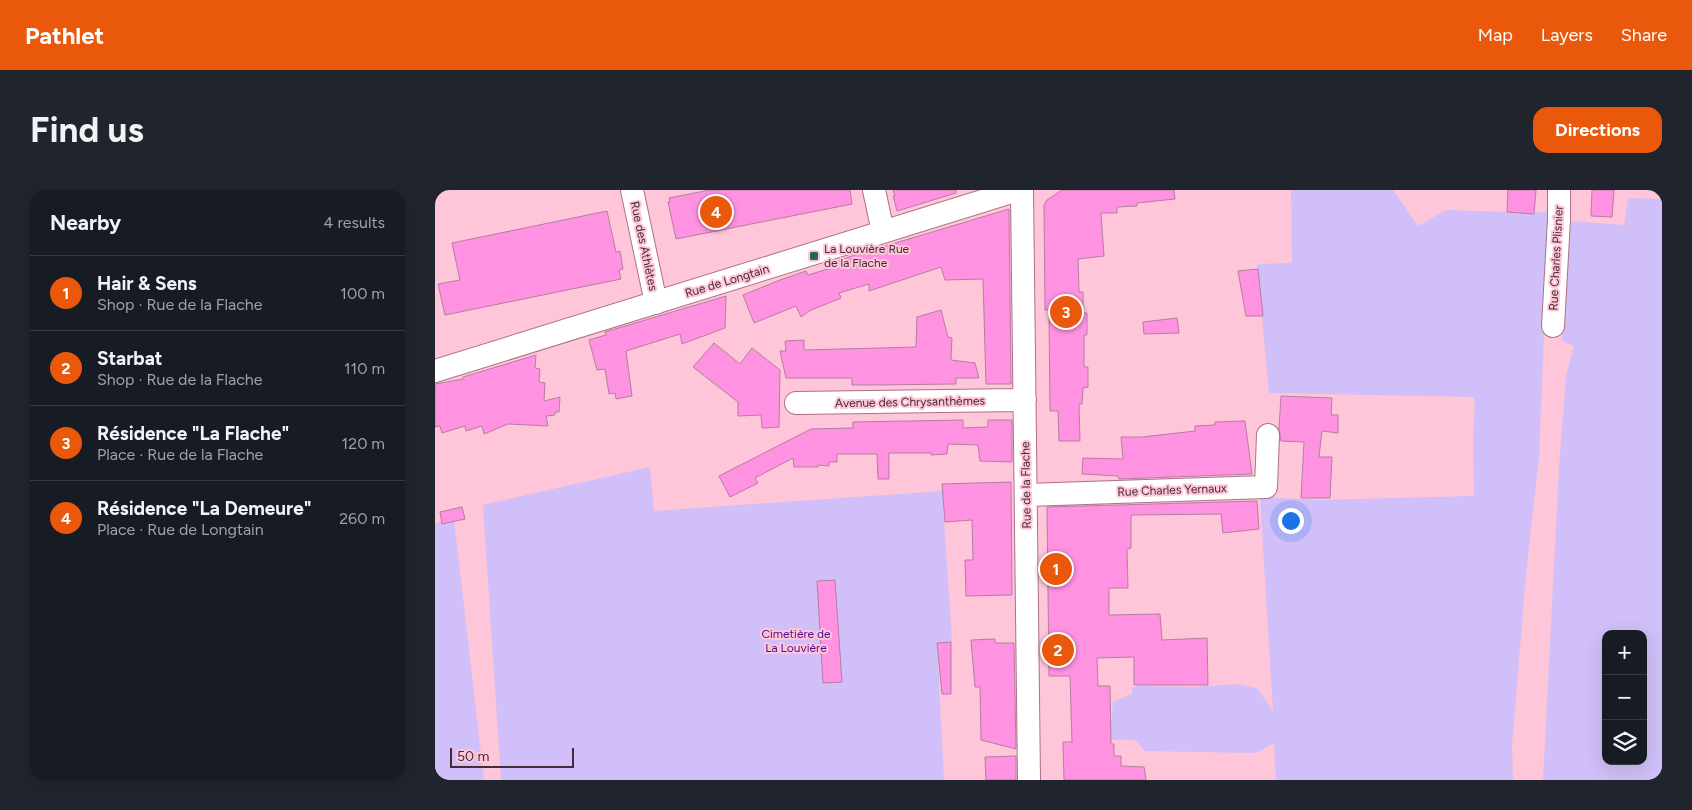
<!DOCTYPE html>
<meta charset="utf-8">
<style>
:root{--surface:#171b24;--page:#20242c;--text:#f1f3f6;--muted:#9ea1a6;--line:#363941;--accent:#ea580c}
body{margin:0;font-family:Figtree,sans-serif;background:var(--page);color:var(--text)}
.controls{position:absolute;right:15px;bottom:15px;display:grid;overflow:hidden;border-radius:10px;box-shadow:0 5px 20px #0002}
.controls button{width:45px;height:45px;display:grid;place-items:center;padding:0;border:0;border-bottom:1px solid var(--line);background:var(--surface);color:var(--text);font:25px sans-serif}
.scale{position:absolute;left:15px;bottom:12px;width:124px;box-sizing:border-box;padding-left:5px;border:2px solid #462b34;border-top:0;font-size:14px;line-height:18px;white-space:nowrap;color:#462b34;-webkit-text-stroke:4px #fec6d8;paint-order:stroke}
.you{position:absolute;left:855px;top:330px;width:18px;height:18px;margin:-12px;border:4px solid #fff;border-radius:50%;background:#1a73e8;box-shadow:0 0 0 8px #1a73e833}
.badge{display:grid;place-items:center;width:32px;height:32px;border-radius:50%;background:var(--accent);color:#fff;font-size:16px;font-weight:700}
.pin{position:absolute;translate:-50% -50%;border:2px solid #fff;box-shadow:0 1px 5px #0006}
.list{margin:0;padding:0;list-style:none}
h2{display:flex;justify-content:space-between;align-items:center;height:65px;margin:0;padding:0 20px;font-size:21px}
h2 small{font-size:16px;font-weight:400;color:var(--muted)}
.list li{display:grid;grid-template-columns:32px 1fr auto;gap:15px;align-items:center;box-sizing:border-box;height:75px;padding:0 20px;border-top:1px solid var(--line)}
.list b{display:block;font-size:19px;white-space:nowrap}
.list p{margin:0;font-size:16px;white-space:nowrap;color:var(--muted)}
.list em{font-size:16px;font-style:normal;color:var(--muted)}
.icon{flex:none;width:28px;height:28px;fill:none;stroke:currentColor;stroke-width:2;stroke-linecap:round;stroke-linejoin:round}
.map{position:relative;flex:none;width:1227px;height:590px;overflow:hidden;border-radius:15px}
header{display:flex;align-items:center;gap:30px;box-sizing:border-box;height:70px;padding:0 25px;background:var(--accent);color:#fff}
header strong{font-size:24px}
nav{display:flex;gap:28px;margin-inline-start:auto;font-size:18px}
.intro{display:flex;align-items:center;justify-content:space-between;box-sizing:border-box;height:120px;padding:0 30px}
h1{margin:0;font-size:35px}
.button{padding:12px 22px;border-radius:15px;background:var(--accent);color:#fff;font-size:18px;font-weight:700}
main{display:flex;gap:30px;padding:0 30px}
aside{flex:1;background:var(--surface);border-radius:15px;box-shadow:0 5px 20px #0002}
.map>svg:first-child{display:block}
.green{fill:#d0bff8;fill-rule:evenodd}
.building{fill:#ff92e1;stroke:#b37ea3}
.lines{fill:none;stroke-linecap:round;stroke-linejoin:round}
.minor-casing{stroke:#ae7085;stroke-width:24}
.minor{stroke:#fff;stroke-width:22}
.poi-dot{fill:#216659;stroke:#fec6d8;stroke-width:2}
.labels{text-anchor:middle;dominant-baseline:central;stroke-width:4;stroke-linejoin:round;paint-order:stroke}
.street-label{font-size:12px;fill:#462b34;stroke:#fec6d8}
.poi-label{font-size:12px;fill:#462b34;stroke:#fec6d8;text-anchor:start}
.park-label{font-size:12px;fill:#500994;stroke:#fec6d8}
</style>
<header>
<strong>Pathlet</strong>
<nav><a>Map</a><a>Layers</a><a>Share</a></nav>
</header>
<div class="intro"><h1>Find us</h1><a class="button">Directions</a></div>
<main>
<aside>
<h2>Nearby<small>4 results</small></h2>
<ul class="list">
<li><span class="badge">1</span><div><b>Hair &amp; Sens</b><p>Shop · Rue de la Flache</p></div><em>100 m</em></li>
<li><span class="badge">2</span><div><b>Starbat</b><p>Shop · Rue de la Flache</p></div><em>110 m</em></li>
<li><span class="badge">3</span><div><b>Résidence &quot;La Flache&quot;</b><p>Place · Rue de la Flache</p></div><em>120 m</em></li>
<li><span class="badge">4</span><div><b>Résidence &quot;La Demeure&quot;</b><p>Place · Rue de Longtain</p></div><em>260 m</em></li>
</ul>
</aside>
<div class="map">
<svg width="1227" height="590" viewBox="0 0 1227 590">
<rect width="100%" height="100%" fill="#fec6d8"/>
<!-- green -->
<path class="green" d="M 856,0 L 958,0 L 983,36 L 1011,20 L 1098,23 L 1114,21 L 1104,267 L 1091,384 L 1077,556 L 1078,590 L 841,590 L 839,553 L 823,562 L 816,563 L 710,561 L 700,550 L 644,550 L 669,534 L 676,533 L 678,512 L 697,504 L 697,498 L 703,496 L 759,497 L 802,494 L 822,498 L 838,521 L 825,307 L 882,310 L 1039,306 L 1038,247 L 1040,207 L 834,203 L 822,74 L 857,73 Z
M 1193,8 L 1227,9 L 1227,590 L 1108,590 L 1124,278 L 1131,186 L 1139,156 L 1127,151 L 1136,31 L 1189,35 ZM 1171,444 L 1208,444 L 1208,571 L 1171,571 Z
M 215,277 L 219,321 L 507,301 L 517,451 L 502,453 L 509,590 L 66,590 L 48,315 Z
M 19,330 L 49,590 L 0,590 L 0,333 Z"/>
<!-- building -->
<path class="building" d="M 275,0 L 415,0 L 417,14 L 241,49 L 233,12 L 235,12 L 234,8 Z
M 458,0 L 521,0 L 521,3 L 462,21 L 458,6 L 460,6 Z
M 627,0 L 739,0 L 740,9 L 702,13 L 702,16 L 682,17 L 682,23 L 666,23 L 669,66 L 643,69 L 644,102 L 648,102 L 648,123 L 652,123 L 652,145 L 649,145 L 649,177 L 653,177 L 653,197 L 648,198 L 647,214 L 644,214 L 645,251 L 624,251 L 623,221 L 615,221 L 614,120 L 610,120 L 609,15 L 612,10 Z
M 1073,0 L 1101,0 L 1099,24 L 1072,22 Z
M 1157,0 L 1179,0 L 1177,27 L 1156,26 Z
M 574,19 L 576,194 L 551,194 L 548,89 L 510,90 L 506,77 L 434,101 L 434,94 L 404,103 L 406,108 L 374,121 L 366,127 L 361,116 L 319,133 L 308,105 L 345,90 L 371,81 L 373,85 L 396,78 L 395,74 L 417,66 Z
M 172,21 L 181,62 L 185,61 L 188,79 L 184,80 L 186,89 L 10,125 L 3,94 L 25,90 L 17,53 Z
M 823,79 L 828,126 L 811,126 L 803,81 Z
M 291,106 L 290,138 L 247,154 L 245,144 L 191,161 L 197,206 L 181,209 L 180,203 L 174,204 L 170,179 L 162,180 L 154,150 L 171,145 L 170,142 Z
M 506,120 L 513,147 L 517,148 L 516,170 L 540,173 L 544,188 L 521,188 L 521,194 L 441,195 L 417,195 L 417,188 L 351,188 L 345,161 L 351,161 L 350,151 L 369,150 L 369,160 L 481,157 L 482,127 Z
M 742,128 L 744,143 L 709,144 L 708,132 Z
M 279,153 L 305,174 L 317,158 L 345,180 L 344,237 L 327,238 L 326,225 L 303,226 L 303,212 L 258,177 Z
M 101,165 L 100,178 L 105,179 L 104,192 L 110,193 L 109,211 L 125,207 L 124,222 L 120,222 L 120,225 L 111,226 L 113,236 L 73,234 L 49,244 L 47,236 L 31,241 L 30,236 L 7,243 L 5,236 L 0,237 L 0,194 L 28,189 L 28,187 Z
M 846,206 L 897,208 L 896,225 L 903,225 L 903,243 L 887,241 L 884,267 L 897,267 L 895,308 L 866,308 L 869,252 L 846,251 L 844,238 Z
M 528,230 L 528,238 L 553,237 L 553,230 L 577,230 L 577,272 L 545,271 L 543,255 L 513,254 L 512,264 L 496,265 L 496,263 L 454,263 L 454,289 L 443,289 L 442,264 L 402,264 L 402,272 L 394,272 L 394,276 L 383,275 L 383,277 L 359,277 L 358,268 L 320,288 L 323,293 L 295,307 L 284,286 L 376,239 L 418,238 L 418,232 Z
M 810,231 L 817,284 L 684,289 L 683,286 L 647,284 L 648,268 L 688,269 L 686,247 L 707,247 L 760,241 L 760,236 L 780,235 L 780,232 Z
M 576,292 L 577,405 L 531,406 L 530,370 L 538,370 L 537,330 L 510,332 L 507,294 Z
M 822,311 L 824,339 L 788,343 L 786,324 L 696,325 L 696,358 L 692,359 L 693,398 L 674,398 L 674,425 L 725,424 L 727,450 L 772,448 L 773,495 L 699,495 L 699,467 L 662,468 L 663,496 L 675,496 L 676,554 L 679,554 L 679,566 L 686,566 L 686,576 L 709,577 L 711,590 L 629,590 L 628,552 L 637,552 L 635,486 L 614,486 L 612,317 Z
M 27,317 L 30,329 L 7,334 L 5,322 Z
M 400,390 L 407,492 L 388,493 L 382,391 Z
M 560,449 L 560,453 L 579,453 L 581,559 L 546,550 L 545,497 L 540,497 L 536,450 Z
M 516,452 L 516,504 L 507,504 L 502,453 Z
M 581,566 L 581,590 L 551,590 L 550,567 Z"/>
<g class="lines">
<!-- minor casing -->
<g class="minor-casing">
<path id="minor" d="M 197,0 L 221,113
M 439,0 L 448,42
M 587,0 L 594,590
M 1118,136 L 1124,30 L 1124,0
M 0,181 L 583,0
M 361,213 L 590,210
M 591,305 L 831,297 L 833,245"/>
</g>
<!-- minor -->
<use href="#minor" class="minor"/>
</g>
<!-- markers -->
<rect class="poi-dot" x="374" y="61" width="10" height="10" rx="2.5"/>
<g class="labels">
<!-- street labels -->
<g class="street-label">
<text transform="translate(209 56) rotate(78)">Rue des Athlètes</text>
<text transform="translate(1121 68) rotate(-87)">Rue Charles Plisnier</text>
<text transform="translate(292 91) rotate(-17)">Rue de Longtain</text>
<text transform="translate(475 212) rotate(-1)">Avenue des Chrysanthèmes</text>
<text transform="translate(591 295) rotate(-91)">Rue de la Flache</text>
<text transform="translate(737 300) rotate(-2)">Rue Charles Yernaux</text>
</g>
<!-- poi labels -->
<g class="poi-label">
<text x="389" y="59">La Louvière Rue<tspan x="389" dy="14">de la Flache</tspan></text>
</g>
<!-- park labels -->
<g class="park-label">
<text x="361" y="444">Cimetière de<tspan x="361" dy="14">La Louvière</tspan></text>
</g>
</g>
</svg>
<div class="controls">
<button>+</button>
<button>−</button>
<button><svg class="icon" aria-label="layers" viewBox="0 0 24 24"><path d="M12 4l9 5-9 5-9-5zM3 14l9 5 9-5"/></svg></button>
</div>
<div class="scale">50 m</div>
<div class="you"></div>
<div class="pin badge" style="left:621px;top:379px">1</div>
<div class="pin badge" style="left:623px;top:460px">2</div>
<div class="pin badge" style="left:631px;top:122px">3</div>
<div class="pin badge" style="left:281px;top:22px">4</div>
</div>
</main>
